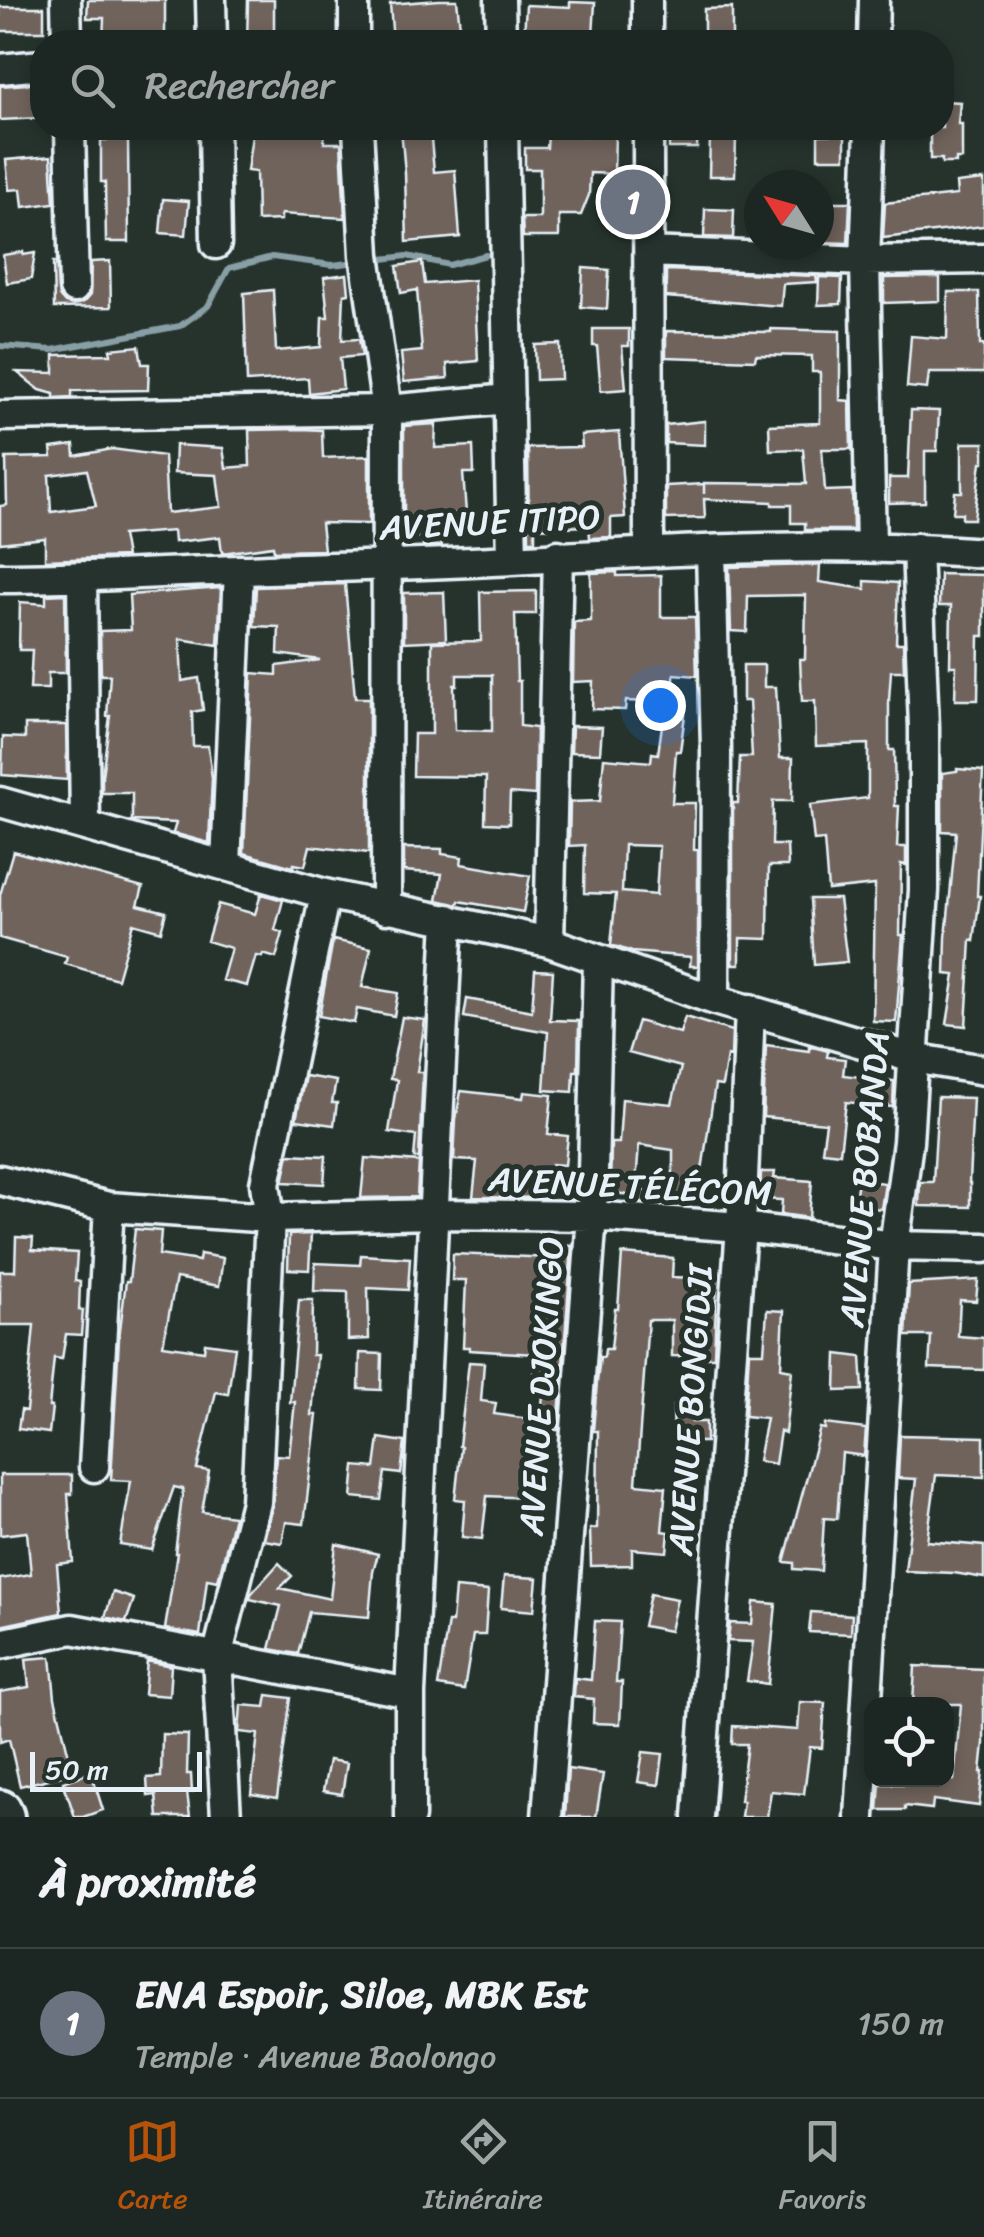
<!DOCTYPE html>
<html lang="fr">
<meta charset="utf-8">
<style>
:root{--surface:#1c2622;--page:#252e2a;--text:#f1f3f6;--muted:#a0a5a5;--line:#3a4340;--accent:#b45309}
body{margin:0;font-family:Sriracha,sans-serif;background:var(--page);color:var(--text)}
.controls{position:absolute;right:30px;bottom:30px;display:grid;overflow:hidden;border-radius:20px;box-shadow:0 5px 15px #0003}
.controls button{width:90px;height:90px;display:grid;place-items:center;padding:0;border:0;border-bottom:2px solid var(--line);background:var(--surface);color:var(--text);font:50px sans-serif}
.compass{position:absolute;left:744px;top:170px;width:90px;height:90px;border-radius:50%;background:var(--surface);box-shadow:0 5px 15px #0003;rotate:307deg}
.scale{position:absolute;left:30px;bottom:25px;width:172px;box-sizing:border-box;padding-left:10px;border:5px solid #e8f1f8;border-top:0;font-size:28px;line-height:35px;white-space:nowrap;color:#e8f1f8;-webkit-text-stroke:8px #26332d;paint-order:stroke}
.you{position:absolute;left:660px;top:705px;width:35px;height:35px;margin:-25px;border:8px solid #fff;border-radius:50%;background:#1a73e8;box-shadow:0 0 0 15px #1a73e833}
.badge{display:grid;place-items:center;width:65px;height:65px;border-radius:50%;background:var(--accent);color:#fff;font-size:32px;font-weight:700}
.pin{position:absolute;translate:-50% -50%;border:5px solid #fff;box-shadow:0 2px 10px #0006}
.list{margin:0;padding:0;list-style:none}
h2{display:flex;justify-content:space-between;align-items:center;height:130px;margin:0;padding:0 40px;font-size:42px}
h2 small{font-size:32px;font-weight:400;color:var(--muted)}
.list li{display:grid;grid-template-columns:65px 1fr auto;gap:30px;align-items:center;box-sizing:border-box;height:150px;padding:0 40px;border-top:2px solid var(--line)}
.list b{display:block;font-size:38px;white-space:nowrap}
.list p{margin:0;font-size:32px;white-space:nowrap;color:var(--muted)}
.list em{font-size:32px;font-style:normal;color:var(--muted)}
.icon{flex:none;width:55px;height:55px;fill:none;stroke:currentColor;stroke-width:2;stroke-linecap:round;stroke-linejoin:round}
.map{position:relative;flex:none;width:984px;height:1817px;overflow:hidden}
.search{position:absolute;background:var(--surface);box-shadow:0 5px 15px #0003;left:30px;right:30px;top:30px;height:110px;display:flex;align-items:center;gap:25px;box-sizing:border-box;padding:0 35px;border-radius:40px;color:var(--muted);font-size:38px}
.sheet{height:280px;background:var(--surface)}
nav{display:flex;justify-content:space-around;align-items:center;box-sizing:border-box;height:140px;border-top:2px solid var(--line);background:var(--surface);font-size:28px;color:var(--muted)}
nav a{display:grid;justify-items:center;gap:5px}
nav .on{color:var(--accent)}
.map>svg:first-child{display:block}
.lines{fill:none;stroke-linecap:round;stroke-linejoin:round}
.stream{stroke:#899fa6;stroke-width:6}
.building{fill:#6f635c;stroke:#e8f1f8;stroke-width:2.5;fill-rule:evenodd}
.street-casing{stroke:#e8f1f8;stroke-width:35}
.primary-casing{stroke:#e8f1f8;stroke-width:50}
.street{stroke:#26332d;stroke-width:28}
.primary{stroke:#26332d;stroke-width:42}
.labels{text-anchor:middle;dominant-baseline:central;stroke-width:10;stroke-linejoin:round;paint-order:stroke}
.street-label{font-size:35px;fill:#e8f1f8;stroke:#26332d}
</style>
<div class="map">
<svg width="984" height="1817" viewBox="0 0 984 1817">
<rect width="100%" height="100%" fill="#26332d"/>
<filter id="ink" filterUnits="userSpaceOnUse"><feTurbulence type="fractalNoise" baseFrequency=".01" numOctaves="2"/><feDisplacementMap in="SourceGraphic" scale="20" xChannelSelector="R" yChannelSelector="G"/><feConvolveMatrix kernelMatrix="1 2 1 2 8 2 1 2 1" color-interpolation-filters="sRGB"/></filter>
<g filter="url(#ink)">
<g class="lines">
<!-- stream -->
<path class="stream" d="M 374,260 L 407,256 L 449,265 L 486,255
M 0,346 L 52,350 L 180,326 L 208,306 L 229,268 L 272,257 L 332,265 L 357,262"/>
</g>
<!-- building -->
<path class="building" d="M 88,0 L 165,0 L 165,42 L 103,42 L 104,18 L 87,18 Z
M 248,0 L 274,0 L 274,42 L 247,42 Z
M 439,0 L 457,0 L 461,36 L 420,40 L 420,42 L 393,42 L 390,4 Z
M 570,2 L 595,3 L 593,36 L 524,35 L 526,5 L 570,7 Z
M 0,7 L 44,7 L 44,31 L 0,31 Z
M 732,8 L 732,42 L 704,42 L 704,9 Z
M 42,83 L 42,118 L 0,120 L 0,86 Z
M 942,101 L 960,102 L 958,124 L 962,124 L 962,159 L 956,159 L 956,163 L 942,163 L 942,159 L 930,159 L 930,128 L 942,128 Z
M 253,128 L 325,128 L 324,143 L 341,143 L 345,218 L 281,214 L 281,220 L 257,221 L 256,172 L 247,171 Z
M 401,128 L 430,128 L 434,172 L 455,170 L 460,237 L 407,242 L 405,173 Z
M 669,128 L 698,128 L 697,148 L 669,148 Z
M 588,134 L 615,134 L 614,174 L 590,173 L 589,195 L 581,215 L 559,215 L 559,237 L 523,237 L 522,218 L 540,218 L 540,169 L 525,169 L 525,148 L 547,148 L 548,135 L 587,136 Z
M 845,134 L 845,158 L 818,158 L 818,135 Z
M 710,136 L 736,137 L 735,176 L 709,176 Z
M 101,140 L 128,140 L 129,242 L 106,242 L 105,182 L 101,182 Z
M 51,156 L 54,203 L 23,207 L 21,189 L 9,190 L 6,160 Z
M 984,180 L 984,226 L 883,238 L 885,203 L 957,195 L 956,183 Z
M 163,199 L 189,201 L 186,235 L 160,233 Z
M 819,202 L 850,202 L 848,243 L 819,242 Z
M 705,209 L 734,210 L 733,238 L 704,237 Z
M 23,252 L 23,255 L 35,253 L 31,279 L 7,283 L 3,255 Z
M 110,261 L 111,307 L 54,308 L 53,262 L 56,262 L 59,296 L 65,303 L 73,305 L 84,302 L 90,295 L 91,262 Z
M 422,262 L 425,284 L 474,280 L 478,361 L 447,364 L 448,378 L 404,382 L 401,353 L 422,351 L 417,290 L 401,293 L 397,266 Z
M 583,268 L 609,270 L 607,309 L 581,307 Z
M 666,270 L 816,276 L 817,282 L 783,284 L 781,306 L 666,297 Z
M 347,274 L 349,293 L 344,294 L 342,340 L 359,339 L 362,356 L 340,358 L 343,389 L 309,393 L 308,378 L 247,382 L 244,293 L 273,290 L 276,351 L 321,347 L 322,317 L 328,317 L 324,277 Z
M 819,277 L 842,278 L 841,304 L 818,305 Z
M 940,277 L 940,301 L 884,303 L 884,278 Z
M 948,292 L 979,292 L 980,345 L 984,345 L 984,373 L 929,373 L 927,389 L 907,387 L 911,336 L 947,339 Z
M 593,329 L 629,329 L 629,346 L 622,346 L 626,389 L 601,391 L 597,346 L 593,346 Z
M 771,329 L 840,331 L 840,400 L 850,401 L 851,449 L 822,449 L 825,491 L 852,490 L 853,530 L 805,530 L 805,523 L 791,523 L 791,505 L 772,505 L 772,502 L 704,499 L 705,518 L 666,519 L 666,486 L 704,484 L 704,494 L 704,483 L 806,484 L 803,449 L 770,450 L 769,425 L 820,423 L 820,372 L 812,372 L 812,356 L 756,355 L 755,360 L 666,357 L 666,331 L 771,332 Z
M 560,344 L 561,379 L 536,380 L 535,345 Z
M 139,346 L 142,364 L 149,364 L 148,390 L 72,391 L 72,397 L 54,398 L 54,394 L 40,390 L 17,372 L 54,373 L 54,355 L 111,354 L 110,349 Z
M 911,410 L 939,411 L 937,451 L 925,451 L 925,502 L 889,503 L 889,478 L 908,478 Z
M 705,421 L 705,445 L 666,443 L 666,425 Z
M 436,424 L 435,448 L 473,446 L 474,473 L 463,473 L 466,513 L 441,515 L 441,546 L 423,546 L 423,537 L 404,537 L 404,426 Z
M 302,429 L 322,430 L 323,458 L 369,456 L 369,524 L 321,523 L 324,550 L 274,551 L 273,546 L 222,553 L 220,537 L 174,542 L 173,531 L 122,535 L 126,557 L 45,560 L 45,538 L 0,543 L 0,506 L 7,505 L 6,458 L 52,457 L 51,448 L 74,445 L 75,456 L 112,449 L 164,456 L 167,513 L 221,507 L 217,475 L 174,473 L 175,445 L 223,448 L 226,468 L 250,466 L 249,430 ZM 87,470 L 96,506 L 51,512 L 49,475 Z
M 619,432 L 625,517 L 611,518 L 611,537 L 590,538 L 589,526 L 535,528 L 535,541 L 529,541 L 528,448 L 582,447 L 581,435 Z
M 962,443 L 984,443 L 984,462 L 981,462 L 974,519 L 962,519 L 962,513 L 953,513 L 955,492 L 962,492 Z
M 820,565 L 819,582 L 865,589 L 865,581 L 898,583 L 896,643 L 903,643 L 904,671 L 891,671 L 889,700 L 889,750 L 894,750 L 895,806 L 899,806 L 897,847 L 906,847 L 906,865 L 901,864 L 900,935 L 903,935 L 896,1022 L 873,1021 L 875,885 L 828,890 L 824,840 L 814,841 L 810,805 L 868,798 L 868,744 L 816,746 L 815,701 L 802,701 L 800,659 L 805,659 L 806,595 L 748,596 L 747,632 L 731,631 L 729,567 Z
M 617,572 L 617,576 L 661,575 L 661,617 L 695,617 L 697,676 L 674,674 L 674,703 L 626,701 L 625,710 L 592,709 L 593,681 L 573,682 L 574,622 L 591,621 L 591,573 Z
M 940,574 L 984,575 L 984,636 L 979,636 L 978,700 L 955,700 L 956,666 L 950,666 L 951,606 L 939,606 Z
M 345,584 L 355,698 L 369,698 L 369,853 L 310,846 L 305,866 L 294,864 L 293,867 L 244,853 L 252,673 L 277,675 L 277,666 L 320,660 L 278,654 L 279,627 L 254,626 L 256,587 Z
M 221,588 L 218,645 L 180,639 L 182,681 L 199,678 L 203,710 L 192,712 L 193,746 L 208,746 L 212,778 L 209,843 L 173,833 L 176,823 L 132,821 L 132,793 L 102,793 L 102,776 L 110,716 L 107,716 L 110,675 L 101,675 L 100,631 L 131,630 L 129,595 Z
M 536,591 L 536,614 L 515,614 L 517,681 L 520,681 L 520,726 L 536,728 L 535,795 L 510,793 L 509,824 L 485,823 L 486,777 L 413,776 L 414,734 L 432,734 L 432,642 L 481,641 L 480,592 ZM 457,675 L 492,675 L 492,731 L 455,730 L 454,685 L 457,685 Z
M 444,592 L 446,640 L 404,642 L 404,593 Z
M 65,594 L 66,673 L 48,673 L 48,689 L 30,689 L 32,650 L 19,650 L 20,602 L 46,604 L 46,595 Z
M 743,665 L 764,665 L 764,687 L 776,687 L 780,758 L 793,758 L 792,801 L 773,801 L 772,845 L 787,845 L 788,866 L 769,866 L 768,939 L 740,938 L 740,964 L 733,964 L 733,803 L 738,803 L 740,757 L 752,757 L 749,701 L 743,701 Z
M 664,711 L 685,715 L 680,751 L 676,751 L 672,803 L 695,803 L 694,850 L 698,850 L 698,966 L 690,966 L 691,957 L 632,952 L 611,945 L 616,894 L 584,893 L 585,845 L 569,846 L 570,802 L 600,801 L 604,758 L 651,762 L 652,753 L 658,754 ZM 624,845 L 659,846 L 656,895 L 622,892 Z
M 25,725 L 66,725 L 67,780 L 2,775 L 3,737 L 25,738 Z
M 572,726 L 602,727 L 600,753 L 571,752 Z
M 957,769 L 983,771 L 977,896 L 980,896 L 974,941 L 971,940 L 966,1026 L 947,1024 L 955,975 L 945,974 L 946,938 L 956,832 L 942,831 L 942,773 L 957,771 Z
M 404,848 L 442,849 L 442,854 L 462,857 L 461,864 L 530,876 L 523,912 L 459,901 L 458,905 L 437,900 L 442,874 L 404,871 Z
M 13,851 L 143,887 L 138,905 L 166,912 L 161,931 L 133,923 L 117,979 L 65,964 L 67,957 L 0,938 L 0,895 Z
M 261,894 L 283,900 L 275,930 L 283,933 L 276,958 L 263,954 L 262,957 L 256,956 L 247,986 L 222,980 L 231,948 L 207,941 L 218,904 L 255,914 Z
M 810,899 L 839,899 L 847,962 L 814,965 Z
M 333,940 L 371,948 L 362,987 L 398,993 L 394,1016 L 357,1009 L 354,1023 L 319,1016 Z
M 535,970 L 553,971 L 550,1020 L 579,1021 L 578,1071 L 574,1071 L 573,1092 L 544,1090 L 548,1032 L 464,1017 L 467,999 L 532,1011 Z
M 402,1017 L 425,1020 L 417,1072 L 423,1072 L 419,1158 L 414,1158 L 416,1136 L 389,1132 L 397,1080 L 390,1079 Z
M 685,1017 L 732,1031 L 731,1057 L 727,1056 L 722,1086 L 715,1085 L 701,1177 L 694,1177 L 694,1198 L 682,1199 L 688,1200 L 671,1204 L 637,1202 L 639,1190 L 673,1197 L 673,1150 L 639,1145 L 635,1195 L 610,1193 L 611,1143 L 619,1143 L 622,1099 L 672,1104 L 681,1067 L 628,1053 L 638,1021 L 680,1033 Z
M 766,1045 L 809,1051 L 809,1046 L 828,1051 L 827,1057 L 845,1059 L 843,1075 L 894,1081 L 893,1107 L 846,1102 L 840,1153 L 822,1151 L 826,1123 L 763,1117 Z
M 305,1076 L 336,1081 L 332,1103 L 337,1103 L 334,1125 L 296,1120 Z
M 461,1091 L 523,1098 L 524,1092 L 552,1095 L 548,1134 L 568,1136 L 565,1165 L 552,1164 L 549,1198 L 473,1197 L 477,1161 L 454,1160 L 456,1119 Z
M 938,1097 L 973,1098 L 969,1183 L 970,1183 L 970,1207 L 919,1206 L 920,1182 L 933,1182 Z
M 289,1154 L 326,1156 L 324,1184 L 283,1182 Z
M 365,1158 L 419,1162 L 417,1197 L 361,1198 Z
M 761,1172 L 775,1172 L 774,1178 L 812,1181 L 809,1218 L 781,1214 L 782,1200 L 760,1199 Z
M 858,1180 L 885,1183 L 881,1209 L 854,1206 Z
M 135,1229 L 161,1231 L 159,1255 L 199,1261 L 200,1254 L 223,1258 L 219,1286 L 176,1278 L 163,1345 L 204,1351 L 205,1343 L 235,1347 L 228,1394 L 216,1392 L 197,1469 L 209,1471 L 202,1512 L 234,1516 L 218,1581 L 207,1579 L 200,1635 L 165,1629 L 177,1553 L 175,1553 L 183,1489 L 174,1487 L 152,1550 L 120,1545 L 131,1481 L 111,1480 L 119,1338 L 126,1281 L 129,1281 Z
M 311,1234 L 309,1270 L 288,1269 L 289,1235 Z
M 16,1237 L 33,1238 L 32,1250 L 77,1253 L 75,1281 L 80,1282 L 79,1310 L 83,1310 L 81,1335 L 66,1334 L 62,1359 L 54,1358 L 49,1407 L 52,1407 L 49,1433 L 18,1429 L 21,1410 L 26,1411 L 34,1325 L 0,1325 L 0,1271 L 15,1271 Z
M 555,1245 L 572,1246 L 558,1430 L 539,1428 L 545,1380 L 534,1380 L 535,1354 L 469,1350 L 469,1347 L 463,1347 L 466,1280 L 452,1280 L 453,1254 L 554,1258 Z
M 622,1254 L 673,1258 L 672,1277 L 717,1279 L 714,1357 L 672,1356 L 672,1320 L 648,1320 L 636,1484 L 666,1487 L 662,1531 L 669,1532 L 667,1552 L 632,1549 L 632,1565 L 591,1566 L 590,1529 L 597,1528 L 598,1431 L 593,1431 L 597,1382 L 600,1357 L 604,1357 L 605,1349 L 611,1349 L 615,1309 L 618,1309 Z
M 361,1255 L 410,1258 L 408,1290 L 368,1288 L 369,1339 L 348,1340 L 348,1292 L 314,1291 L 315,1263 L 360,1265 Z
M 978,1280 L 976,1301 L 960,1300 L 958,1336 L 984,1338 L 984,1370 L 929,1368 L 931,1336 L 906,1336 L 909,1284 Z
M 299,1300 L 313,1300 L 312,1355 L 317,1355 L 312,1415 L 317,1415 L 304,1524 L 286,1522 L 282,1543 L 264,1540 L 273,1503 L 276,1455 L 289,1456 L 295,1402 L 290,1402 Z
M 767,1310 L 784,1311 L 781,1368 L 792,1370 L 785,1433 L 780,1431 L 775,1464 L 758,1461 L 766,1418 L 745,1416 L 749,1352 L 764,1352 Z
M 360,1353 L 382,1354 L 381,1390 L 359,1389 Z
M 837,1354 L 861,1357 L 863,1390 L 836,1391 Z
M 469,1362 L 484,1363 L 481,1401 L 496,1403 L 494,1414 L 537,1420 L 531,1465 L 534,1465 L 532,1498 L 487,1496 L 482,1539 L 462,1537 L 465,1500 L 455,1499 L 461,1447 L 459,1446 Z
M 673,1406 L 693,1408 L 692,1422 L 706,1422 L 706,1442 L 674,1442 Z
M 825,1424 L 866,1429 L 864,1456 L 842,1453 L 837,1519 L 824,1518 L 821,1571 L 794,1569 L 794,1563 L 784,1562 L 820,1428 L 825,1429 Z
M 900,1435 L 984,1437 L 984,1477 L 936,1475 L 927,1541 L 984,1546 L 984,1578 L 954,1573 L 905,1571 L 916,1479 L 898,1478 Z
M 379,1438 L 405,1442 L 401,1474 L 385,1472 L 381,1500 L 352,1497 L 355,1466 L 375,1468 Z
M 0,1475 L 72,1475 L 72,1494 L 68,1494 L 73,1562 L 57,1564 L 61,1613 L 0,1626 L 0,1579 L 31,1574 L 27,1532 L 0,1535 Z
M 336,1544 L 378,1554 L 373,1572 L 369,1617 L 309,1612 L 298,1654 L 270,1649 L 281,1606 L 250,1599 L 251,1594 L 279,1563 L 292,1576 L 280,1588 L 330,1599 Z
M 504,1576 L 537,1578 L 534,1611 L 501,1608 Z
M 455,1588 L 488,1591 L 485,1635 L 473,1635 L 464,1690 L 438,1686 L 448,1622 L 452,1622 Z
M 113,1592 L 134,1599 L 126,1622 L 105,1617 Z
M 650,1594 L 677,1599 L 670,1631 L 643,1626 Z
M 754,1602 L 776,1604 L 768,1684 L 747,1681 L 753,1642 L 728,1641 L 730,1623 L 752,1624 Z
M 811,1612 L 852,1615 L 851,1634 L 809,1632 Z
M 595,1621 L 620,1622 L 616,1682 L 622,1682 L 620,1724 L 593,1723 L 594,1699 L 574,1697 L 575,1678 L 591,1680 Z
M 51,1657 L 55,1698 L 73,1773 L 20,1786 L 9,1739 L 0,1742 L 0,1692 L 29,1687 L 26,1659 Z
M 147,1661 L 171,1666 L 169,1696 L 144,1694 Z
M 915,1666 L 984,1669 L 984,1743 L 981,1772 L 983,1772 L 979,1806 L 933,1800 L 932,1809 L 905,1806 L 905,1810 L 878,1810 L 880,1784 L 909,1784 L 910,1780 L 954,1780 L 961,1704 L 913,1704 Z
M 267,1695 L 291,1698 L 277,1798 L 251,1794 L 258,1734 L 239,1732 L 241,1705 L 265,1707 Z
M 800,1702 L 825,1703 L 822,1748 L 810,1747 L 804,1794 L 771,1791 L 767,1817 L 741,1817 L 743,1801 L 740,1801 L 747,1744 L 732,1744 L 733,1726 L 798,1730 Z
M 162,1734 L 188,1735 L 187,1774 L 191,1774 L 192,1792 L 187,1792 L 190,1817 L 158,1817 L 156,1795 L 148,1796 L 147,1778 L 161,1777 Z
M 643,1752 L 663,1754 L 659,1785 L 638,1782 Z
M 329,1760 L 347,1763 L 342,1794 L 323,1791 Z
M 568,1769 L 603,1774 L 596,1817 L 565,1817 Z
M 91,1772 L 103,1810 L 83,1817 L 75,1817 L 63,1782 Z"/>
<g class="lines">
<!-- street casing -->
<g class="street-casing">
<path id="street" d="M 66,0 L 67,42
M 211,0 L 212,42
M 500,0 L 501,42
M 647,0 L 647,42
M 354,42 L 354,0
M 873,42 L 874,0
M 0,69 L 42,65
M 70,128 L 74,288
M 214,128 L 216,244
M 358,128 L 365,255 L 387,410 L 386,909
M 503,128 L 512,560
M 648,128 L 649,551
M 870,128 L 865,261 L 871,547
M 649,252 L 865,261 L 984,259
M 0,416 L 387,410 L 509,399
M 711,551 L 716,748 L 715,1000
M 0,578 C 81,578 161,572 242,570 C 326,567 409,565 492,561 C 655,552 821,540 984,553
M 82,578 L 85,825
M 0,802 L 325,894 L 549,942 L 715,1000 L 913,1058 L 984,1070
M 226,865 L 239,570
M 549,942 L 558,555
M 0,1180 L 109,1207 L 270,1218 L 434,1214 L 592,1216 L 741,1227 L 894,1246 L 984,1248
M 94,1467 L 109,1207
M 0,1644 L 72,1629 L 410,1693
M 226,1817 L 217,1657 L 256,1502 L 270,1218 L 265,1184 L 325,894
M 410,1817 L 410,1693 L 448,919
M 547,1817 L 592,1216 L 598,960
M 698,1817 L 741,1227 L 750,1009
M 860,1817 L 894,1246 L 908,1142 L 924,890 L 924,727 L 917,548"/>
</g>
<!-- primary casing -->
<g class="primary-casing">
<path id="primary" d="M 0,1812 L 2,1817"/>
</g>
<!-- street -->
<use href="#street" class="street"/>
<!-- primary -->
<use href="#primary" class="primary"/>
</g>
</g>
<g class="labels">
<!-- street labels -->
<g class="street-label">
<text transform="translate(490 522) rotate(-3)">AVENUE ITIPO</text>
<text transform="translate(864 1179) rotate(-85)">AVENUE BOBANDA</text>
<text transform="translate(630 1186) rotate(3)">AVENUE TÉLÉCOM</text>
<text transform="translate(541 1386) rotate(-86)">AVENUE DJOKINGO</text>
<text transform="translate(690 1410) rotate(-86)">AVENUE BONGIDJI</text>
</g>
</g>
</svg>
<div class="controls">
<button><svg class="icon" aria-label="locate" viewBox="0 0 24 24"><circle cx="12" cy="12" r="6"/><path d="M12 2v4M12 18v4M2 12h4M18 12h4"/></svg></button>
</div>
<svg class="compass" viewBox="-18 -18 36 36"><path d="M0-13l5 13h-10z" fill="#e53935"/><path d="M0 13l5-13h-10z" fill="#a0a5a5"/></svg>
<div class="scale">50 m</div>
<div class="you"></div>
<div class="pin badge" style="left:633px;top:202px;background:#6b7280">1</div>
<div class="search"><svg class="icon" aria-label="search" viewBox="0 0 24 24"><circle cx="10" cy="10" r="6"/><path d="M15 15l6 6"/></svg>Rechercher</div>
</div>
<section class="sheet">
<h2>À proximité<small></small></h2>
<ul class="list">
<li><span class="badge" style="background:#6b7280">1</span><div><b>ENA Espoir, Siloe, MBK Est</b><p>Temple · Avenue Baolongo</p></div><em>150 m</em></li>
</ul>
</section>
<nav>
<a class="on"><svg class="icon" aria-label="map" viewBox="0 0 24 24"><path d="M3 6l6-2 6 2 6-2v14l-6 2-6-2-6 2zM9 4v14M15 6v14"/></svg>Carte</a>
<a><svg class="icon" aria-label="directions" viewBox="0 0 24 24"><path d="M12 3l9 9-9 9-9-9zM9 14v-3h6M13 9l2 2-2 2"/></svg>Itinéraire</a>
<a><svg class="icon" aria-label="saved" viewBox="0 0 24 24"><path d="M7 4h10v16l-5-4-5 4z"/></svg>Favoris</a>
</nav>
